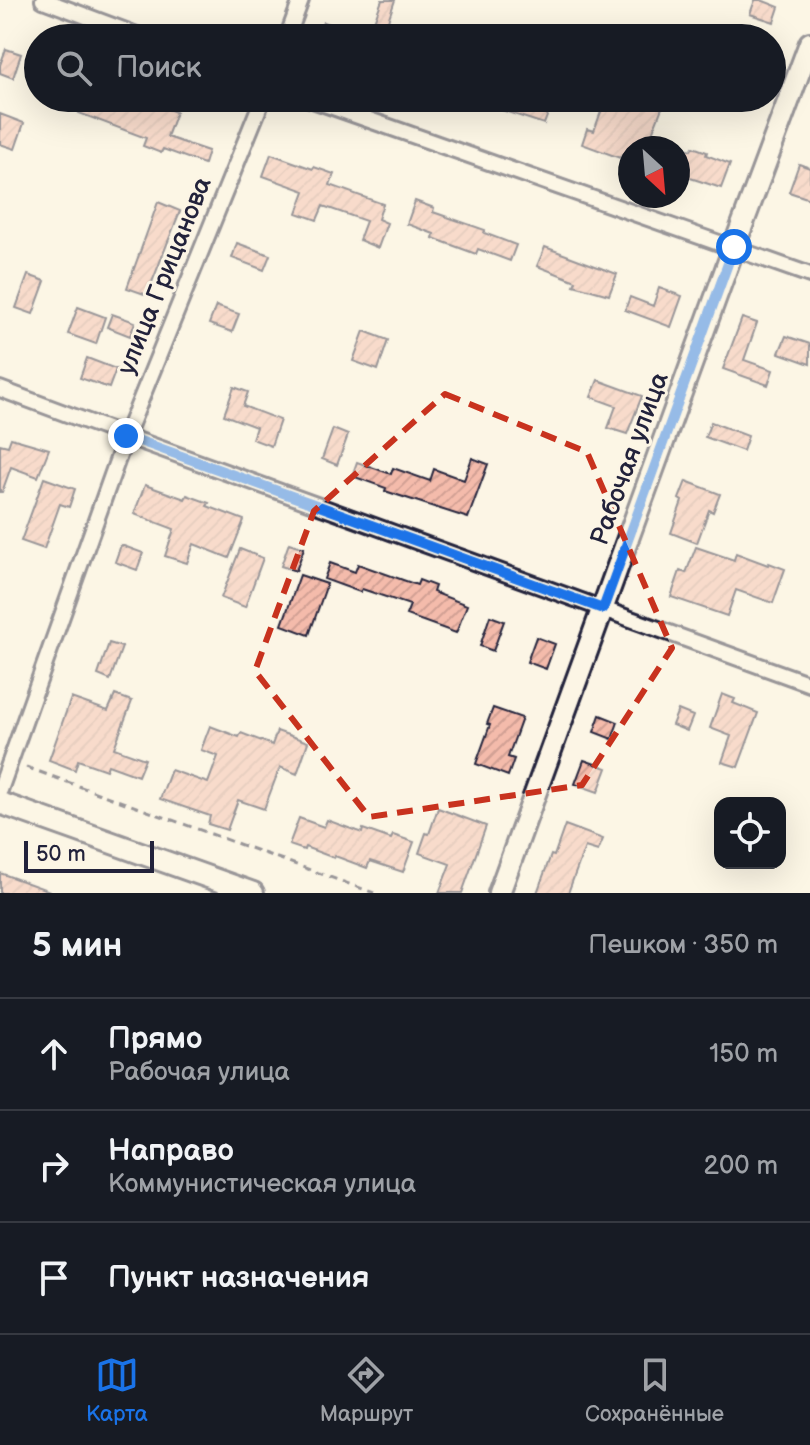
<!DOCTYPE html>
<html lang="ru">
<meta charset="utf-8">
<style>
:root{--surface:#171b24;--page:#20242c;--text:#f1f3f6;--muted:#9ea1a6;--line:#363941;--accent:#1a73e8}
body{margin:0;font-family:"Balsamiq Sans",sans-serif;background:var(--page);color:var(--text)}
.controls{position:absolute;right:24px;bottom:24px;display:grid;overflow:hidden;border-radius:16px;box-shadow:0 8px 32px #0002}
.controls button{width:72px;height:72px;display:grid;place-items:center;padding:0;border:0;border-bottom:2px solid var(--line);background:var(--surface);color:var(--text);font:40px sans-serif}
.compass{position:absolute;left:618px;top:136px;width:72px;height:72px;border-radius:50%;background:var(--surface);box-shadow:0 8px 32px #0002;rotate:154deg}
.scale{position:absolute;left:24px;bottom:20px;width:130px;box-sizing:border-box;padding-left:8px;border:4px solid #22223b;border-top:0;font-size:22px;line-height:28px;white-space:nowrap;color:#22223b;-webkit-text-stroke:6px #fcf5e5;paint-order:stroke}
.stop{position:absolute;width:24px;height:24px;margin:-18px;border:6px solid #1a73e8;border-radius:50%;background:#fff}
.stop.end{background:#1a73e8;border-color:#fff;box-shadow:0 2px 8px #0008}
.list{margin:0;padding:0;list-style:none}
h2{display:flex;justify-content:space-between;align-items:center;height:104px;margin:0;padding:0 32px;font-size:34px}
h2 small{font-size:26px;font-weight:400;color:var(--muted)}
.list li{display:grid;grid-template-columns:52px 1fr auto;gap:24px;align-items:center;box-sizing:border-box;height:112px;padding:0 32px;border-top:2px solid var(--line)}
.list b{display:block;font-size:30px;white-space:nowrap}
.list p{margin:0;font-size:26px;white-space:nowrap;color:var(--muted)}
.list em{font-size:26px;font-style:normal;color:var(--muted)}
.icon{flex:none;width:44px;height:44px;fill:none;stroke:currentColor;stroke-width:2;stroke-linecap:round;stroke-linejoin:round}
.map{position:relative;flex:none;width:810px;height:893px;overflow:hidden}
.search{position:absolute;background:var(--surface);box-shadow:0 8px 32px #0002;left:24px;right:24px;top:24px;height:88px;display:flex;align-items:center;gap:20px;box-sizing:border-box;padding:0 28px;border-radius:44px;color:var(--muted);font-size:30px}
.sheet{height:440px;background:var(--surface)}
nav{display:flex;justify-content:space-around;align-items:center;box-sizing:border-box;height:112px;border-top:2px solid var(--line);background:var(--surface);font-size:22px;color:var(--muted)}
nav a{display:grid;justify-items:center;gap:4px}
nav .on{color:var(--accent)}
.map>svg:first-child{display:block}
.building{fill:url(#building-hatch);stroke:#22223b;stroke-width:2}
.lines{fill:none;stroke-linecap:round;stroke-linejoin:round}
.street-casing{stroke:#22223b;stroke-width:20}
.secondary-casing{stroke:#22223b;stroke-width:26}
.path{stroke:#22223b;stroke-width:3;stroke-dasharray:8 6;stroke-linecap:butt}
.street{stroke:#fcf5e5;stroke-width:14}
.secondary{stroke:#fcf5e5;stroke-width:20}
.route{stroke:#1a73e8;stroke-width:10}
.marked{fill:none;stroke:#c8321e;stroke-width:6;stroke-dasharray:16 10;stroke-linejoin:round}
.labels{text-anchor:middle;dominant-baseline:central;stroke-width:6;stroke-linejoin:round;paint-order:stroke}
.street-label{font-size:26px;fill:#22223b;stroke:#fcf5e5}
</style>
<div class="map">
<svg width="810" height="893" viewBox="0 0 810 893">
<defs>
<pattern id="building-hatch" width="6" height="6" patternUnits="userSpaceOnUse" patternTransform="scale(2)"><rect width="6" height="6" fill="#f4bbab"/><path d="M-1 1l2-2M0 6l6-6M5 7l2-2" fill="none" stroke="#d1a094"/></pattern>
</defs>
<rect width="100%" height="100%" fill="#fcf5e5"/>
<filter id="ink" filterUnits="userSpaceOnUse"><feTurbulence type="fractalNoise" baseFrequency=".0125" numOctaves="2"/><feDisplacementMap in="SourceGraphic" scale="16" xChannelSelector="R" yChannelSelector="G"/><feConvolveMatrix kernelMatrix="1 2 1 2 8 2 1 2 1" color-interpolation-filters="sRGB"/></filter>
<g filter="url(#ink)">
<!-- building -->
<path class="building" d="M 382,0 L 395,0 L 382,38 L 368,38 Z
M 755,0 L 761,0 L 779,7 L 774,22 L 750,14 Z
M 323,22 L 362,36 L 362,38 L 317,38 Z
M 6,49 L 21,54 L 13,78 L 0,73 L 0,65 Z
M 85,98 L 152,98 L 150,103 L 176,112 L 167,137 L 208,151 L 204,164 L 163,149 L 161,153 L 143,146 L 146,138 L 79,113 Z
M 472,98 L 554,98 L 544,124 L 471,100 Z
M 606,98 L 644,98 L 663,105 L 651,136 L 691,150 L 693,147 L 707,152 L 706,155 L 730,164 L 721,188 L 678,174 L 678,148 L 630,148 L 630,157 L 622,154 L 620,158 L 582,144 L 587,129 L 594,131 Z
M 0,114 L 24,123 L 15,149 L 0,144 Z
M 271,154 L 313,169 L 314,167 L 334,174 L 330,185 L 383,204 L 378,219 L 387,223 L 378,248 L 359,240 L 366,221 L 323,206 L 317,220 L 297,213 L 305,191 L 263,176 Z
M 799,164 L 810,168 L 810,199 L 789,192 Z
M 415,201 L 434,208 L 433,212 L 485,230 L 484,233 L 516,245 L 510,261 L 478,249 L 476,254 L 433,238 L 434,234 L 407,224 Z
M 158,202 L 180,211 L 147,295 L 127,288 Z
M 237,243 L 270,255 L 264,270 L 232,258 Z
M 545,247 L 617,274 L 609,295 L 574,285 L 576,281 L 537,266 Z
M 28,275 L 45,281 L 33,314 L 16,308 Z
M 659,288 L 682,296 L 671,327 L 625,310 L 630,297 L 653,306 Z
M 216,306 L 239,314 L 232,332 L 209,324 Z
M 78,307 L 105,317 L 96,344 L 68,334 Z
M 112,314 L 135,322 L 130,336 L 107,327 Z
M 742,318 L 757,323 L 744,360 L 773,370 L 768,385 L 723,369 Z
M 364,331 L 388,340 L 378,370 L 353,361 Z
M 786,336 L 810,344 L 810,364 L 779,353 Z
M 87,358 L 116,369 L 109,388 L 80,378 Z
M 598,380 L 642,396 L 627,434 L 608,428 L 616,406 L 591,397 Z
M 234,387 L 248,392 L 243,406 L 280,420 L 271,446 L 252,439 L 256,427 L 224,415 Z
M 711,422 L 748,436 L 743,451 L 705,437 Z
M 333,429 L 348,435 L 337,465 L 322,459 Z
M 11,438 L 49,449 L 38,477 L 11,467 L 2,492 L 0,492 L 0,444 L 8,446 Z
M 472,458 L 488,464 L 468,518 L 385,491 L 386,488 L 352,476 L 357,462 L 391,474 L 393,468 L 430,481 L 434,469 L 464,480 Z
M 44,478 L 75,489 L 69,507 L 60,504 L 44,549 L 21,541 Z
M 686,481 L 720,494 L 713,512 L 709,510 L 697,543 L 671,533 L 682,501 L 679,499 Z
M 145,485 L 185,499 L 187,495 L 209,503 L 207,506 L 244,520 L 229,558 L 194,544 L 187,563 L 165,556 L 174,529 L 134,514 Z
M 289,543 L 304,548 L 296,571 L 281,566 Z
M 121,545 L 143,553 L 137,570 L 115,562 Z
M 696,547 L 734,560 L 736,553 L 768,565 L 769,563 L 785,569 L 773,603 L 736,590 L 727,616 L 671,597 L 680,571 L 686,573 Z
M 240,549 L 263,558 L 245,607 L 221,598 Z
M 330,563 L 355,572 L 358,564 L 417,585 L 419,580 L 435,586 L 433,592 L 467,605 L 456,633 L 406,615 L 410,605 L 362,589 L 360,592 L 324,579 Z
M 300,575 L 327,584 L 309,635 L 282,625 Z
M 490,616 L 504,621 L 493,651 L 480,646 Z
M 536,637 L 555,644 L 546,669 L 527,662 Z
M 109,643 L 122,647 L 110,680 L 98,675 Z
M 722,694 L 735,699 L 733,703 L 758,713 L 738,767 L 722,762 L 731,736 L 710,728 Z
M 115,695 L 132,701 L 114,748 L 145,759 L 138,776 L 108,765 L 106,770 L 78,760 L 75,770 L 49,760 L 71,698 L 108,711 Z
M 493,708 L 522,718 L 508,757 L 514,759 L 508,776 L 476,764 L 490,725 L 487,724 Z
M 678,710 L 693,716 L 687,731 L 672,725 Z
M 600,715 L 618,722 L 612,739 L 594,732 Z
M 210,726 L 239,737 L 241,733 L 272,745 L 277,731 L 308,742 L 297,774 L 280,767 L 264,809 L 238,800 L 227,830 L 208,824 L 210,816 L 160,799 L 171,770 L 208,783 L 218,756 L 201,750 Z
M 584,760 L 607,768 L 598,792 L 575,784 Z
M 438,808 L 486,826 L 462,893 L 439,893 L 450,864 L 419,853 L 426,833 L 429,834 Z
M 299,818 L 324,827 L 327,820 L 362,833 L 363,829 L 391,839 L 393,835 L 414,842 L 403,872 L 370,861 L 367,868 L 335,856 L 334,858 L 305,847 L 304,850 L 289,845 Z
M 565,825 L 603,839 L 598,851 L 585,847 L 568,893 L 537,893 L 551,855 L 554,856 Z
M 0,873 L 50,891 L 49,893 L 0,893 Z"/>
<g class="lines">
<!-- street casing -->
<g class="street-casing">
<path id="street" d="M 43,0 L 145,38
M 287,38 L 301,0
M 307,98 L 810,275
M 0,389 L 126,436 L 810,684
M 0,790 L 126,436 L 263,98"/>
</g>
<!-- secondary casing -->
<g class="secondary-casing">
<path id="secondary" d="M 0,803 L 253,893
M 499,893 L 734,247 L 810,43"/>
</g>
<!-- path -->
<path class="path" d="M 26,767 L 374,893"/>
<!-- street -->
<use href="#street" class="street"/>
<!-- secondary -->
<use href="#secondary" class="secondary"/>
</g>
</g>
<g class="lines" filter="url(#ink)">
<!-- route -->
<path class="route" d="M 126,436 L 603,609 L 734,247"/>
</g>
<!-- marked area -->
<path d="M0 0H810V893H0ZM 445,394 L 587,452 L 672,648 L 582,785 L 369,817 L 255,671 L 314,511 Z" fill="#fcf5e5" fill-opacity=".55" fill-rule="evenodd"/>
<path class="marked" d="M 445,394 L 587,452 L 672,648 L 582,785 L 369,817 L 255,671 L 314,511 Z"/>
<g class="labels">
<!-- street labels -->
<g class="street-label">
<text transform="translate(165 276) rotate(-68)">улица Грицанова</text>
<text transform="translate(630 459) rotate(-70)">Рабочая улица</text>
</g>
</g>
</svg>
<div class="controls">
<button><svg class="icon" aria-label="locate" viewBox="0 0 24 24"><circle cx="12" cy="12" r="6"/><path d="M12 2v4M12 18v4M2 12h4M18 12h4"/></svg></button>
</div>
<svg class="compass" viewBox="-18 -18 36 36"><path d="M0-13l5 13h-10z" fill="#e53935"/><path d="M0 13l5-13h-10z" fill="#9ea1a6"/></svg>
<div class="scale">50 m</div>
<div class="stop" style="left:734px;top:247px"></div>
<div class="stop end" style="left:126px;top:436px"></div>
<div class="search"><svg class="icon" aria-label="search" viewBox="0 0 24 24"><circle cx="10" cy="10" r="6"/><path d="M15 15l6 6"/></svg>Поиск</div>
</div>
<section class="sheet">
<h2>5 мин<small>Пешком · 350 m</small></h2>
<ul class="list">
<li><svg class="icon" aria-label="ahead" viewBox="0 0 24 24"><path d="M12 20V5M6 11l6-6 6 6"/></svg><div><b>Прямо</b><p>Рабочая улица</p></div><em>150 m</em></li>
<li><svg class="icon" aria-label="right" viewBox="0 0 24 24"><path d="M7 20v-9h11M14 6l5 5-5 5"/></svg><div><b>Направо</b><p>Коммунистическая улица</p></div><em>200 m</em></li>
<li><svg class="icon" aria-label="arrive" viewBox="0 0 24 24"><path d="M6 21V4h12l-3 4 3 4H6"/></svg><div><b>Пункт назначения</b></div></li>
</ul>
</section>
<nav>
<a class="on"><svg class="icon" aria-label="map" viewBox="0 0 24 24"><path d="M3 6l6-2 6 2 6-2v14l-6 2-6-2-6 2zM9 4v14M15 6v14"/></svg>Карта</a>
<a><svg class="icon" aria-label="directions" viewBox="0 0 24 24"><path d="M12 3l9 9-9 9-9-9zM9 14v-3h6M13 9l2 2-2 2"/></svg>Маршрут</a>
<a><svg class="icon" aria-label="saved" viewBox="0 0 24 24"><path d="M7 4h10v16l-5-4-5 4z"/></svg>Сохранённые</a>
</nav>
